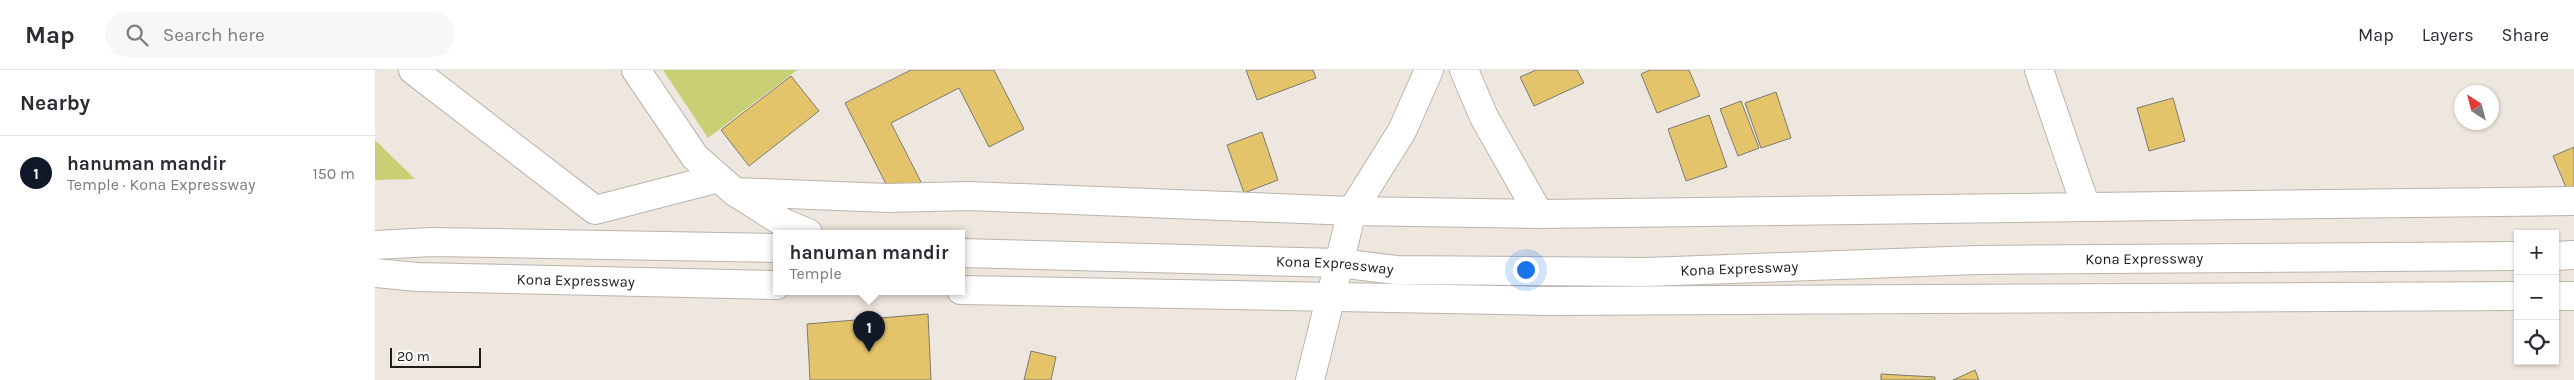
<!DOCTYPE html>
<meta charset="utf-8">
<style>
:root{--surface:#fff;--page:#f7f7f7;--text:#2b2b33;--muted:#7c7c81;--line:#e1e1e2;--accent:#111827}
body{margin:0;font-family:Karla,sans-serif;background:var(--page);color:var(--text)}
.controls{position:absolute;right:15px;bottom:15px;display:grid;overflow:hidden;border-radius:0px;box-shadow:0 1px 4px #0004}
.controls button{width:45px;height:45px;display:grid;place-items:center;padding:0;border:0;border-bottom:1px solid var(--line);background:var(--surface);color:var(--text);font:25px sans-serif}
.compass{position:absolute;left:2079px;top:15px;width:45px;height:45px;border-radius:50%;background:var(--surface);box-shadow:0 1px 4px #0004;rotate:324deg}
.scale{position:absolute;left:15px;bottom:12px;width:91px;box-sizing:border-box;padding-left:5px;border:2px solid #1e1c19;border-top:0;font-size:14px;line-height:18px;white-space:nowrap;color:#1e1c19;-webkit-text-stroke:4px #fff;paint-order:stroke}
.you{position:absolute;left:1150px;top:199px;width:18px;height:18px;margin:-12px;border:4px solid #fff;border-radius:50%;background:#1a73e8;box-shadow:0 0 0 8px #1a73e833}
.badge{display:grid;place-items:center;width:32px;height:32px;border-radius:50%;background:var(--accent);color:#fff;font-size:16px;font-weight:700}
.pin{position:absolute;translate:-50% -41px;filter:drop-shadow(0 1px 2px #0008)}
.pin::after{content:'';position:absolute;top:26px;width:18px;height:15px;background:inherit;clip-path:polygon(0 0,100% 0,50% 100%)}
.popup{position:absolute;left:398px;top:160px;width:192px;height:65px;box-sizing:border-box;display:grid;place-content:center;border-radius:0px;background:var(--surface);filter:drop-shadow(0 1px 4px #0005);font-size:16px;white-space:nowrap;color:var(--muted)}
.popup b{font-size:19px;color:var(--text)}
.popup::after{content:'';position:absolute;left:50%;top:100%;margin-left:-10px;border:10px solid transparent;border-top-color:var(--surface)}
.list{margin:0;padding:0;list-style:none}
h2{display:flex;justify-content:space-between;align-items:center;height:65px;margin:0;padding:0 20px;font-size:21px}
h2 small{font-size:16px;font-weight:400;color:var(--muted)}
.list li{display:grid;grid-template-columns:32px 1fr auto;gap:15px;align-items:center;box-sizing:border-box;height:75px;padding:0 20px;border-top:1px solid var(--line)}
.list b{display:block;font-size:19px;white-space:nowrap}
.list p{margin:0;font-size:16px;white-space:nowrap;color:var(--muted)}
.list em{font-size:16px;font-style:normal;color:var(--muted)}
.icon{flex:none;width:28px;height:28px;fill:none;stroke:currentColor;stroke-width:2;stroke-linecap:round;stroke-linejoin:round}
.map{position:relative;flex:none;width:2199px;height:310px;overflow:hidden}
header{display:flex;align-items:center;gap:30px;box-sizing:border-box;height:70px;padding:0 25px;background:var(--surface);border-bottom:1px solid var(--line)}
header strong{font-size:24px}
nav{display:flex;gap:28px;margin-inline-start:auto;font-size:18px}
.search{width:350px;height:45px;background:var(--page);display:flex;align-items:center;gap:12px;box-sizing:border-box;padding:0 18px;border-radius:28px;color:var(--muted);font-size:19px}
main{display:flex}
aside{flex:1;background:var(--surface)}
.map>svg:first-child{display:block}
.water{fill:#c8cf74}
.building{fill:#e3c46b;stroke:#7d7a72}
.lines{fill:none;stroke-linecap:round;stroke-linejoin:round}
.street-casing{stroke:#bab4ad;stroke-width:30}
.highway-casing{stroke:#bab4ad;stroke-width:30}
.street{stroke:#fff;stroke-width:28}
.highway{stroke:#fff;stroke-width:28}
.labels{text-anchor:middle;dominant-baseline:central;stroke-width:5;stroke-linejoin:round;paint-order:stroke}
.street-label{font-size:15px;fill:#1e1c19;stroke:#fff}
</style>
<header>
<strong>Map</strong>
<div class="search"><svg class="icon" aria-label="search" viewBox="0 0 24 24"><circle cx="10" cy="10" r="6"/><path d="M15 15l6 6"/></svg>Search here</div>
<nav><a>Map</a><a>Layers</a><a>Share</a></nav>
</header>
<main>
<aside>
<h2>Nearby<small></small></h2>
<ul class="list">
<li><span class="badge">1</span><div><b>hanuman mandir</b><p>Temple · Kona Expressway</p></div><em>150 m</em></li>
</ul>
</aside>
<div class="map">
<svg width="2199" height="310" viewBox="0 0 2199 310">
<rect width="100%" height="100%" fill="#eee7df"/>
<!-- water -->
<path class="water" d="M 288,0 L 422,0 L 333,68 Z
M 0,70 L 40,109 L 0,110 Z"/>
<!-- building -->
<path class="building" d="M 536,0 L 619,0 L 649,59 L 614,77 L 584,18 L 516,53 L 546,112 L 517,126 L 470,33 Z
M 871,0 L 938,0 L 941,8 L 882,30 Z
M 1161,0 L 1202,0 L 1209,13 L 1159,36 L 1145,7 Z
M 1275,0 L 1314,0 L 1325,26 L 1282,43 L 1266,4 Z
M 416,6 L 444,41 L 374,96 L 346,60 Z
M 1401,22 L 1416,68 L 1386,78 L 1370,33 Z
M 1798,28 L 1810,71 L 1774,81 L 1762,38 Z
M 1366,31 L 1384,78 L 1363,86 L 1345,39 Z
M 1334,45 L 1352,97 L 1311,111 L 1293,59 Z
M 887,62 L 903,110 L 869,123 L 852,75 Z
M 2199,77 L 2199,117 L 2192,120 L 2178,86 Z
M 553,244 L 556,310 L 435,310 L 432,254 Z
M 656,281 L 681,287 L 676,310 L 649,310 Z
M 1600,300 L 1604,310 L 1578,310 Z
M 1506,304 L 1560,307 L 1560,310 L 1506,310 Z"/>
<g class="lines">
<!-- street casing -->
<g class="street-casing">
<path id="street" d="M 38,0 L 220,140 L 344,108
M 261,0 L 320,87 L 360,122 L 409,153 L 433,163
M 1089,0 L 1109,47 L 1164,144
M 1664,0 L 1711,137
M 360,122 L 513,128 L 594,126 L 977,141 L 1164,144 L 2199,131
M 935,310 L 977,141 L 1027,61 L 1054,0"/>
</g>
<!-- highway casing -->
<g class="highway-casing">
<g id="highway">
<path d="M 0,175 L 57,172 L 402,178"/>
<path id="s1" d="M 586,183 L 964,193 L 1021,200 L 1271,202 L 1601,190 L 2143,186"/>
<path d="M 2180,186 L 2199,185"/>
<path id="s2" d="M 0,203 L 42,207 L 402,215"/>
<path d="M 586,220 L 1173,231 L 2143,226"/>
<path d="M 2180,226 L 2199,226"/>
</g>
</g>
<!-- street -->
<use href="#street" class="street"/>
<!-- highway -->
<use href="#highway" class="highway"/>
</g>
<g class="labels">
<!-- street labels -->
<g class="street-label">
<text stroke="none"><textPath href="#s1" startOffset="1184">Kona Expressway</textPath></text>
<text stroke="none"><textPath href="#s1" startOffset="374">Kona Expressway</textPath></text>
<text stroke="none"><textPath href="#s1" startOffset="779">Kona Expressway</textPath></text>
<text stroke="none"><textPath href="#s2" startOffset="201">Kona Expressway</textPath></text>
</g>
</g>
</svg>
<div class="controls">
<button>+</button>
<button>−</button>
<button><svg class="icon" aria-label="locate" viewBox="0 0 24 24"><circle cx="12" cy="12" r="6"/><path d="M12 2v4M12 18v4M2 12h4M18 12h4"/></svg></button>
</div>
<svg class="compass" viewBox="-18 -18 36 36"><path d="M0-13l5 13h-10z" fill="#e53935"/><path d="M0 13l5-13h-10z" fill="#7c7c81"/></svg>
<div class="scale">20 m</div>
<div class="you"></div>
<div class="pin badge" style="left:494px;top:282px">1</div>
<div class="popup"><b>hanuman mandir</b>Temple</div>
</div>
</main>
